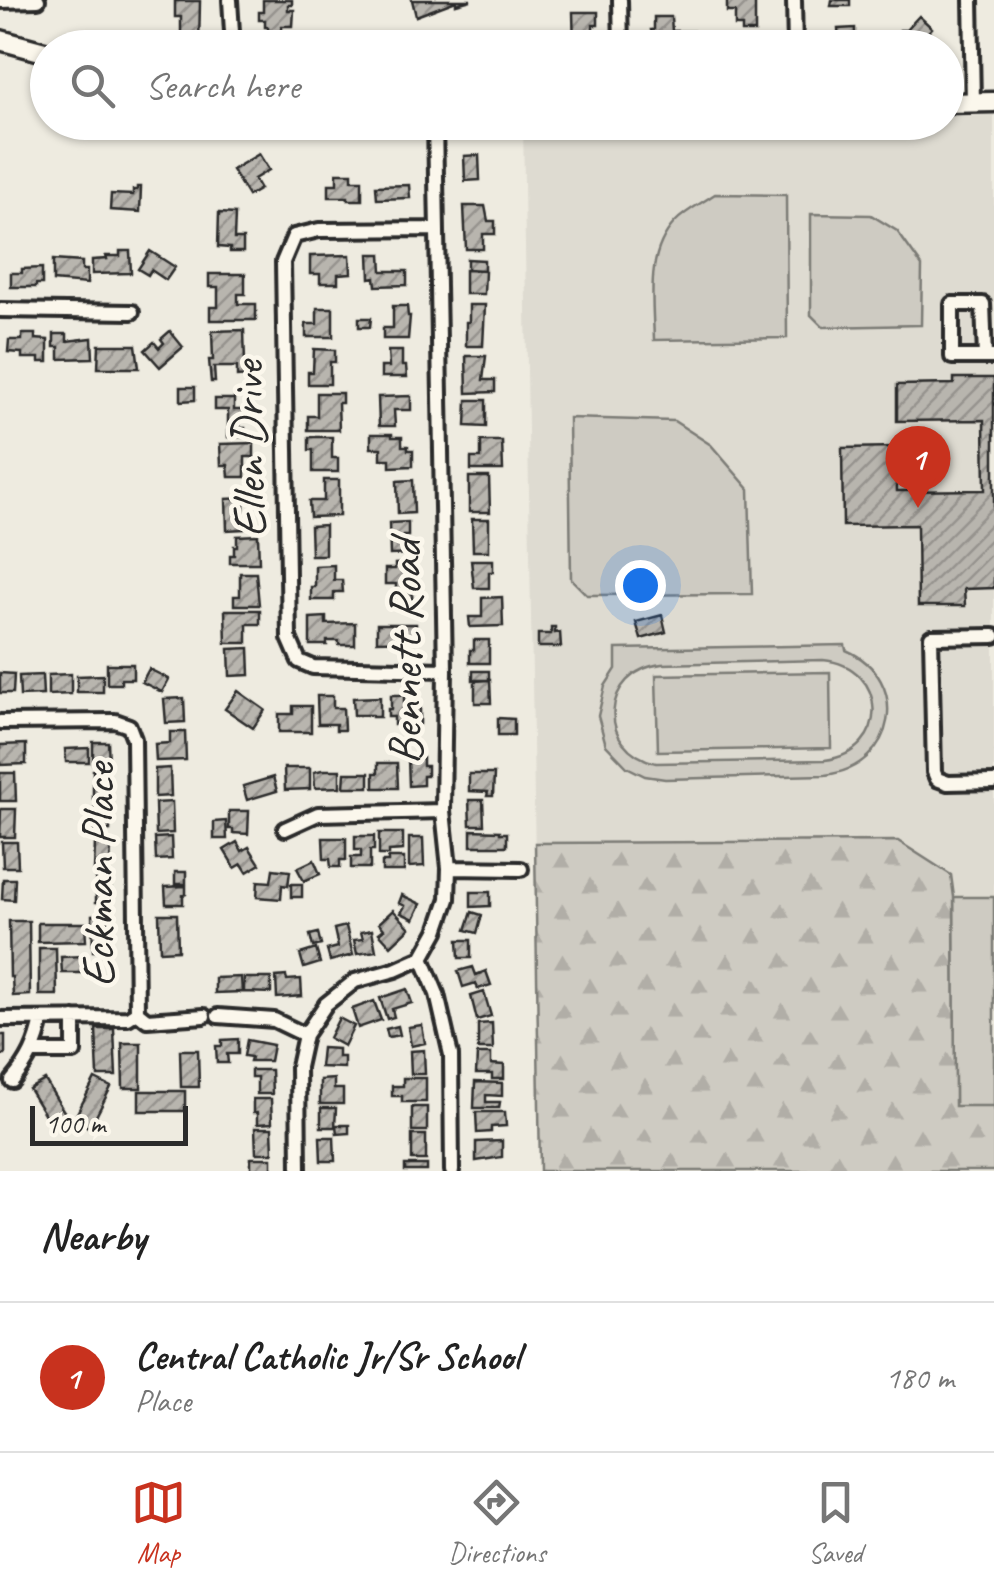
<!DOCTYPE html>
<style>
:root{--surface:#fff;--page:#f6f6f6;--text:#222;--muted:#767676;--line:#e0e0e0;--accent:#c8321e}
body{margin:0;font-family:Caveat,sans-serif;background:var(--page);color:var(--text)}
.scale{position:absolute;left:30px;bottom:25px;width:158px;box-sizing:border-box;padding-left:10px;border:5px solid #2b2b2b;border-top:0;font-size:28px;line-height:35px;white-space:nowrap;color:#2b2b2b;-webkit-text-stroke:8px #fbf7ec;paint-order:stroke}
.you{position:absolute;left:640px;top:585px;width:35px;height:35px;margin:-25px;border:8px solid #fff;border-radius:50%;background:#1a73e8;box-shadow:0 0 0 15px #1a73e833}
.badge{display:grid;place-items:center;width:65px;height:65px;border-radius:50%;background:var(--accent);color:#fff;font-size:32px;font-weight:700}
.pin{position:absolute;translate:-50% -82px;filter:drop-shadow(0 2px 5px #0008)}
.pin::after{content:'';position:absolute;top:52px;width:35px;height:30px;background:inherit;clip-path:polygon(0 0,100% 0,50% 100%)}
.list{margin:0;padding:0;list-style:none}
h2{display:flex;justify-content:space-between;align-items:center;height:130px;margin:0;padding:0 40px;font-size:42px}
h2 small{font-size:32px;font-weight:400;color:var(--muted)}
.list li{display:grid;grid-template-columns:65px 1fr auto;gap:30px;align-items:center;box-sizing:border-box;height:150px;padding:0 40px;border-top:2px solid var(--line)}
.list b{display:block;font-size:38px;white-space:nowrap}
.list p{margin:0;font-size:32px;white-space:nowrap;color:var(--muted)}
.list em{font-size:32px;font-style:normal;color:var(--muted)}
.icon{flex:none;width:55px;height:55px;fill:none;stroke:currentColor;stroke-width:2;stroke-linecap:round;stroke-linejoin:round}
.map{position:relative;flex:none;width:994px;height:1171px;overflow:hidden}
.search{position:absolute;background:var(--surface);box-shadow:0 2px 8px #0004;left:30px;right:30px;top:30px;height:110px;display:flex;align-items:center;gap:25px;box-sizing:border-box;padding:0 35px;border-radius:55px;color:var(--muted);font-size:38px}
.sheet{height:280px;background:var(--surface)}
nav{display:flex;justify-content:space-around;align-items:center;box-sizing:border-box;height:140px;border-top:2px solid var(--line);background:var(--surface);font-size:28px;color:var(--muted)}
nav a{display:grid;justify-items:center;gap:5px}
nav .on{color:var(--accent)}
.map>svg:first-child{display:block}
.built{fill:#dedbd1}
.grass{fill:#cecbc2;stroke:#7c7b76;stroke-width:2.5;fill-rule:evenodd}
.forest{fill:url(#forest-firs);stroke:#7c7b76;stroke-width:2.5}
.building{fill:url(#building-hatch);stroke:#2b2b2b;stroke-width:2.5}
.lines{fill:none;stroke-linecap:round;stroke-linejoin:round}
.minor-casing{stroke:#2b2b2b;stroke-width:20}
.major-casing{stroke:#2b2b2b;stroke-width:25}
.minor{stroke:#fbf7ec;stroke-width:12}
.major{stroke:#fbf7ec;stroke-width:18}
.labels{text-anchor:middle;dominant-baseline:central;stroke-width:9;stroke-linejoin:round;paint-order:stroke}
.street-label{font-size:48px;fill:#2b2b2b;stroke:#fbf7ec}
</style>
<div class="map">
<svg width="994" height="1171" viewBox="0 0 994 1171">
<defs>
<pattern id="forest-firs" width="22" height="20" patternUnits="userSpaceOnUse" patternTransform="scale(2.5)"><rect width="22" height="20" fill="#cecbc2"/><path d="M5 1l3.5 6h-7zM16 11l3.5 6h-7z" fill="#b1aea7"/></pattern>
<pattern id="building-hatch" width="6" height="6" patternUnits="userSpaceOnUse" patternTransform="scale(2.5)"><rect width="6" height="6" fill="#b8b5ae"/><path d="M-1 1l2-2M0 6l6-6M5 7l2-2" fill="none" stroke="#96938e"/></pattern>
</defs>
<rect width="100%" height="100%" fill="#eeebe0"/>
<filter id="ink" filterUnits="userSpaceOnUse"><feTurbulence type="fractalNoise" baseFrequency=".01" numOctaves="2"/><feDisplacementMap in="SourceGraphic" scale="20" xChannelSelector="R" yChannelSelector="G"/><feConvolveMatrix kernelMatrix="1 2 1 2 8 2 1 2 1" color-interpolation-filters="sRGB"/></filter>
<g filter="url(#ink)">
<!-- built -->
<path class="built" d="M 994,115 L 994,1171 L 540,1171 L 523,123 L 946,122 L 947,116 Z"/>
<!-- grass -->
<path class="grass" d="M 715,194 L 786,195 L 787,338 L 654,340 C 653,300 645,254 675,222 C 685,211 702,203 715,194 Z
M 811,214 L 871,215 L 897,231 L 922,266 L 921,325 L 823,327 L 811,315 Z
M 569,418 L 674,421 L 711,445 L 749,489 L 752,594 L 587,595 L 571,579 Z
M 845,645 L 846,650 C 912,679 897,767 825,775 L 665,779 L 645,776 L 627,767 L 606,745 L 598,716 L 605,686 L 616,669 L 616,649 ZM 823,660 C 889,666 891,752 825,760 L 656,763 C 596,749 601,671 662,664 Z
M 830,672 L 831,748 L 658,751 L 656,675 Z
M 954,897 L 994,897 L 994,1106 L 955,1107 Z"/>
<!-- forest -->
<path class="forest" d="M 898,841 L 951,875 L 954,897 L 955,1106 L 994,1106 L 994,1171 L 540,1171 L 535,843 Z"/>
<!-- building -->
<path class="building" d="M 263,0 L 292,0 L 292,5 L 288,5 L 288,10 L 294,10 L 293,26 L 282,26 L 282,37 L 268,37 L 268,27 L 265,27 L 265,20 L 259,20 L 259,12 L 263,12 Z
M 412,0 L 471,0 L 456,4 L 456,1 L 416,16 Z
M 727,0 L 755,0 L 755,32 L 742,32 L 742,26 L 735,26 L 735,12 L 727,12 Z
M 832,0 L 850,0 L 850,6 L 831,6 Z
M 175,1 L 200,1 L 199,47 L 181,47 L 181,17 L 175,17 Z
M 573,12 L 598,12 L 598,25 L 593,25 L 593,48 L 574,48 Z
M 919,16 L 932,28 L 923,38 L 924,48 L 895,46 L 894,36 L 900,36 L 900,30 L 906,30 Z
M 654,17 L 671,17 L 672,31 L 693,31 L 694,45 L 654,46 L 651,30 L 654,30 Z
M 855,28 L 855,48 L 839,48 L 838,29 Z
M 265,43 L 310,43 L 310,48 L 265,48 Z
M 259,154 L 269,170 L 254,179 L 260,189 L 248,196 L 232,170 Z
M 479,155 L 480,180 L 465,181 L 464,156 Z
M 337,173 L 352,173 L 352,180 L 362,180 L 362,200 L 348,200 L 348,197 L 329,197 L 329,184 L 337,184 Z
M 409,185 L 410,198 L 377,199 L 376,186 Z
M 137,187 L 141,187 L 140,212 L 110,210 L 111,194 L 133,195 L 133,190 L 137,190 Z
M 464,206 L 485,206 L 488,221 L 495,221 L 495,234 L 483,234 L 483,249 L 466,249 Z
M 219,213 L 235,214 L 234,239 L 243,239 L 243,252 L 230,252 L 230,248 L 218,247 Z
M 120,251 L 130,251 L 131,273 L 92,274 L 92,260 L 107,259 L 106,256 L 120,256 Z
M 150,251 L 175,267 L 166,280 L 151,270 L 148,275 L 138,269 Z
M 369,254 L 381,254 L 382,271 L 407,271 L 407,285 L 376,286 L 375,277 L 370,278 Z
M 350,255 L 351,273 L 338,274 L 338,283 L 320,283 L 320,274 L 310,274 L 310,256 Z
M 467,259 L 484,260 L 484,270 L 467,269 Z
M 53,260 L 82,262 L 82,270 L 87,270 L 87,284 L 53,281 Z
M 42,268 L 42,284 L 36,284 L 36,287 L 11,287 L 11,273 L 22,273 L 22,269 Z
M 465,270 L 485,271 L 484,294 L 465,294 Z
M 209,274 L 245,274 L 245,294 L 238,294 L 238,304 L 256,304 L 256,320 L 210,320 L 210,307 L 218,307 L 218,287 L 209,287 Z
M 469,305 L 485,305 L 483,346 L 466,346 L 466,322 L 469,322 Z
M 393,306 L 407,306 L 408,316 L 410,316 L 408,339 L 383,339 L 383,328 L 393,328 Z
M 317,308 L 333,308 L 333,337 L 306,337 L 306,324 L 317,324 Z
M 359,318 L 371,318 L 370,327 L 359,327 Z
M 244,330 L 245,363 L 250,363 L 251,376 L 237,377 L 237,367 L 214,367 L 215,382 L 211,382 L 209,360 L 213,360 L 212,331 Z
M 170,331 L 183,347 L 160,367 L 145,350 L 154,342 L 159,348 L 164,343 L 161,339 Z
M 22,334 L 35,334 L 35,339 L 48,340 L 48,362 L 39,362 L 39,358 L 22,358 L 22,353 L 8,352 L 9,340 L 22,340 Z
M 54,334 L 67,334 L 67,341 L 92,338 L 93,358 L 59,359 L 59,347 L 54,347 Z
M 99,345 L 136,345 L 139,368 L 98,368 Z
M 314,349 L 335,350 L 335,362 L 330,362 L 330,384 L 308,384 L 308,372 L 313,372 Z
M 388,351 L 402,351 L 402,366 L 406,366 L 407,377 L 381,377 L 381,367 L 389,367 Z
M 466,356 L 486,356 L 483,380 L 495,380 L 495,392 L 467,393 Z
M 954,378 L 994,378 L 994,588 L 964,589 L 965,606 L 918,606 L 917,525 L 843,526 L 842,448 L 896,447 L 897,491 L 985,490 L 984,420 L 897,421 L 897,385 L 954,384 Z
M 181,387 L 195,387 L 195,400 L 181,401 Z
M 317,393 L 342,393 L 342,403 L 338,403 L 339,430 L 308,430 L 308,416 L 317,416 Z
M 411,396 L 411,410 L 394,410 L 395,426 L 379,426 L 378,397 Z
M 215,399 L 234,399 L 234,410 L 244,410 L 244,418 L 240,418 L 240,428 L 245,428 L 245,437 L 228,437 L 228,410 L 215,410 Z
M 467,400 L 486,400 L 486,427 L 466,426 Z
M 371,434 L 392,434 L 392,437 L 402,437 L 402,446 L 408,446 L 408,450 L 413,450 L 413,466 L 390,467 L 390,459 L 381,459 L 381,448 L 371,448 Z
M 309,437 L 332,437 L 332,458 L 338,458 L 338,472 L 313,472 L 313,450 L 309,450 Z
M 481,441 L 502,441 L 503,470 L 471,470 L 471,458 L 481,458 Z
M 254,443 L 254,457 L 245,457 L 245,477 L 229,477 L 228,465 L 221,465 L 220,444 Z
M 469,477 L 489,477 L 490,512 L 469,512 Z
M 324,480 L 339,480 L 339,516 L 310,517 L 309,501 L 324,501 Z
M 413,480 L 414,513 L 398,514 L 397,481 Z
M 244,498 L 244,529 L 227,530 L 226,499 Z
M 472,519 L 489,519 L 489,551 L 473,551 Z
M 408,522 L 408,536 L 403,536 L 403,542 L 415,542 L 415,554 L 390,555 L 389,523 Z
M 325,525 L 325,555 L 311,555 L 310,526 Z
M 258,535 L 259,563 L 230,563 L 230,555 L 234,555 L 234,546 L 237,546 L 237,536 Z
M 471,560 L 493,560 L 493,572 L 489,572 L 489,588 L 474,588 Z
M 415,563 L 412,599 L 396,599 L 396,584 L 385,584 L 385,569 L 395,569 L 395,564 Z
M 334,565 L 334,580 L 342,580 L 343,592 L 334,592 L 334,600 L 311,600 L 311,587 L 315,587 L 315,566 Z
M 240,573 L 256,573 L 259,605 L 234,605 L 234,596 L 240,596 Z
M 502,597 L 503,626 L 470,627 L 469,617 L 482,617 L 482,598 Z
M 225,610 L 260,610 L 260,624 L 247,624 L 247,643 L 226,643 Z
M 662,615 L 666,632 L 641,639 L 636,622 Z
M 326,617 L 326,624 L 355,623 L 355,645 L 339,645 L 339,641 L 327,641 L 327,645 L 310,645 L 310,618 Z
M 377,624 L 416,624 L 416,640 L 377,641 Z
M 551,627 L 555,627 L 555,633 L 560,632 L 561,647 L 538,647 L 538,634 L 551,634 Z
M 474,640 L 489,640 L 489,663 L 470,663 L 470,650 L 474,650 Z
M 249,648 L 250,675 L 230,676 L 229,649 Z
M 107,664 L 133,664 L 133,679 L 121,679 L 121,684 L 107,684 Z
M 149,669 L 169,679 L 162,692 L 142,682 Z
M 473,671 L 489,671 L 489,680 L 473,680 Z
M 0,673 L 14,674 L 13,693 L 0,693 Z
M 71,674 L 71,694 L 48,695 L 48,675 Z
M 42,675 L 43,695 L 20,696 L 19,676 Z
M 103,675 L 103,692 L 77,692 L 77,676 Z
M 490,680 L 491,703 L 475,703 L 475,681 Z
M 238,691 L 265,710 L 253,728 L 225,709 Z
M 391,695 L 404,695 L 404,707 L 420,707 L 420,724 L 394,725 L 394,717 L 388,717 L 388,709 L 391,709 Z
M 317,696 L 333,696 L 333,708 L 343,708 L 344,730 L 336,730 L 336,724 L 318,724 Z
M 380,697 L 380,717 L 372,717 L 372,715 L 354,715 L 353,698 Z
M 184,698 L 185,722 L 166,723 L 164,699 Z
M 293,706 L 311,706 L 311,732 L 279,732 L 279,714 L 293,714 Z
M 498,718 L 514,719 L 514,735 L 498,735 Z
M 170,732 L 185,732 L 186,760 L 156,761 L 155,744 L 170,743 Z
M 93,742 L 108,742 L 109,764 L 93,764 Z
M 26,744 L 26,764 L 0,765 L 0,745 Z
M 89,748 L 89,762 L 66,762 L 65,749 Z
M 408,758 L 423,758 L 423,766 L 427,766 L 427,776 L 423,776 L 423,785 L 409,786 Z
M 378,763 L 397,763 L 398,788 L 374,788 L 374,773 L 378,773 Z
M 170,768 L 171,796 L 155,797 L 155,769 Z
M 284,768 L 310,768 L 310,789 L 285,790 Z
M 108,769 L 109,799 L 93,799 L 93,770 Z
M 322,770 L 340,770 L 340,787 L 315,788 L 314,772 Z
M 0,773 L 15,773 L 16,801 L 0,801 Z
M 345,773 L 369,773 L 369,787 L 344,787 Z
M 469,774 L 494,774 L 493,796 L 487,796 L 488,792 L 469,791 Z
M 273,777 L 277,791 L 247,800 L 243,786 Z
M 469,800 L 483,800 L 484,825 L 470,825 Z
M 172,802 L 173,833 L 156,834 L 155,803 Z
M 94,808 L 110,808 L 110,830 L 94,831 Z
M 1,809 L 16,809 L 15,837 L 0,837 Z
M 229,811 L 249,811 L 248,834 L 233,833 L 233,829 L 229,829 Z
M 226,821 L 227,839 L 214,839 L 214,822 Z
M 471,830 L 500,831 L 500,833 L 507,833 L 507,846 L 471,846 Z
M 379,833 L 403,833 L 403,850 L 389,851 L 389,855 L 379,855 Z
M 355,836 L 374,836 L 374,850 L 370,850 L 370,868 L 351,868 L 351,857 L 361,857 L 361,850 L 355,850 Z
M 171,837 L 172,859 L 156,860 L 155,838 Z
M 323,838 L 346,838 L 346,860 L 340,860 L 340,867 L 331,867 L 330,859 L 324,859 Z
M 409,838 L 423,838 L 424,866 L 409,867 Z
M 2,842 L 17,842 L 18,867 L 3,867 Z
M 95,842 L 111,842 L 110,871 L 94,871 Z
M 237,842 L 242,851 L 249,847 L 260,864 L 247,872 L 242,864 L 235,868 L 224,850 Z
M 388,858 L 404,858 L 404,871 L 382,871 L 382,862 L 388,862 Z
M 314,860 L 320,874 L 304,881 L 297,868 Z
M 273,869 L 290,871 L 288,886 L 282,885 L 281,899 L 257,897 L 258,881 L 271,882 Z
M 175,872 L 186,872 L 186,884 L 175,884 Z
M 96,875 L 111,875 L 111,902 L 96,902 Z
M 3,879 L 15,879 L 14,900 L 2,899 Z
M 291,884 L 302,884 L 302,897 L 291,897 Z
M 186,886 L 186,894 L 183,895 L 183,904 L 166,904 L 165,887 Z
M 471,892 L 490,892 L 490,906 L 471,907 Z
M 402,895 L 421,904 L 414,919 L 401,913 L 405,906 L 399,903 Z
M 393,910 L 410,928 L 391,946 L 379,933 L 384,929 L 379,923 Z
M 472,912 L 482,915 L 477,933 L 466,930 Z
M 108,914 L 109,951 L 93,951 L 92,915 Z
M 159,914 L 177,914 L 178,950 L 160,951 Z
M 9,921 L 29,921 L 30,995 L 13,996 L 12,977 L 10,977 Z
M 38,923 L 85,923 L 86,941 L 38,942 Z
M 346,926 L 353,955 L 330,961 L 327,950 L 338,947 L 334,929 Z
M 372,930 L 376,951 L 357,954 L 354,940 L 363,939 L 361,932 Z
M 318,933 L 321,945 L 313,947 L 310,935 Z
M 458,940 L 471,940 L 471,958 L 459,958 Z
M 39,948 L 56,948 L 57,995 L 39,995 Z
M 316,949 L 320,963 L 304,968 L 300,954 Z
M 84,956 L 85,973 L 62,973 L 61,957 Z
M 473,967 L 476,975 L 486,971 L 491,985 L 478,989 L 476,983 L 463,987 L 458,971 Z
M 286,976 L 287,980 L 301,979 L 302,996 L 277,998 L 276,977 Z
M 241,977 L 242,992 L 215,993 L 215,978 Z
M 244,978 L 271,978 L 271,993 L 244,992 Z
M 407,989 L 412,1003 L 392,1009 L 394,1017 L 387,1019 L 380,998 Z
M 484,992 L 491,1016 L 477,1020 L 471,996 Z
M 374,1001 L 381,1020 L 358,1028 L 352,1009 Z
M 339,1018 L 354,1026 L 344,1046 L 329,1038 Z
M 492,1023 L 493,1049 L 478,1049 L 478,1024 Z
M 422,1025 L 425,1043 L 411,1046 L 408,1027 Z
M 398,1026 L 400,1035 L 388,1037 L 386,1029 Z
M 96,1029 L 114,1029 L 116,1076 L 98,1076 Z
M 0,1035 L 5,1035 L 5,1055 L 0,1055 Z
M 238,1039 L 238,1054 L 227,1054 L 228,1063 L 217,1063 L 216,1046 L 222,1046 L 222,1040 Z
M 247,1040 L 273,1045 L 270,1061 L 250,1061 L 251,1057 L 244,1056 Z
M 122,1043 L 141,1043 L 141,1088 L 123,1088 Z
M 322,1048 L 338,1049 L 338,1057 L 344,1057 L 344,1068 L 320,1067 Z
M 180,1050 L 198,1050 L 199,1087 L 181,1087 Z
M 424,1050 L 425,1074 L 411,1074 L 410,1051 Z
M 477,1054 L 491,1054 L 491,1064 L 504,1065 L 504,1079 L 492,1079 L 492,1074 L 476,1074 Z
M 251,1070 L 271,1070 L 272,1094 L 257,1094 L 257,1077 L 251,1077 Z
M 403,1078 L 426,1078 L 426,1102 L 402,1102 L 402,1096 L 392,1096 L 392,1086 L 403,1086 Z
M 95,1079 L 111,1087 L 90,1128 L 74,1119 Z
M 334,1079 L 334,1089 L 343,1089 L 343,1104 L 320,1104 L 320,1080 Z
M 45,1080 L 68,1118 L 53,1128 L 29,1089 Z
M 475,1082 L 502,1083 L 502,1096 L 486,1095 L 486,1102 L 500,1102 L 499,1108 L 474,1108 Z
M 139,1091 L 185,1091 L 185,1111 L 139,1111 Z
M 253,1099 L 271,1099 L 272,1123 L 257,1124 L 257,1113 L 253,1113 Z
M 412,1107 L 427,1107 L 427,1131 L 412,1131 Z
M 321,1108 L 336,1108 L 335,1127 L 321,1127 Z
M 476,1112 L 505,1112 L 506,1126 L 491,1127 L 491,1132 L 477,1133 Z
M 336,1125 L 349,1125 L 349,1133 L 337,1134 Z
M 255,1128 L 272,1128 L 273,1153 L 256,1153 Z
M 412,1135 L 426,1135 L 426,1160 L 412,1160 Z
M 320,1137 L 334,1137 L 335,1161 L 321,1161 Z
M 502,1141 L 502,1157 L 476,1161 L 476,1142 Z
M 251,1158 L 272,1158 L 272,1171 L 251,1171 Z
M 405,1165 L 427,1165 L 427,1171 L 405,1171 Z"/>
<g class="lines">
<!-- minor casing -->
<g class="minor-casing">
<path id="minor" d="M 230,0 L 233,48
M 620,0 L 621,48
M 794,0 L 795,48
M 971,0 L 973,102
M 0,1 L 38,0
M 435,122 L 445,670 L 443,811 L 449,868 L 448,899 L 437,931 L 422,958 L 437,994 L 451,1055 L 452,1171
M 436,229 L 319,230 L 294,236 L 283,262 L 289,638 L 299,661 L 313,667 L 445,670
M 0,310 L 132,312
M 985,357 L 983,304 L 952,304 L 952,357 L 994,357
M 994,636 L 931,637 L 934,772 L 937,779 L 948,783 L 994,782
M 0,722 L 115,721 L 129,726 L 134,739 L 137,1012 L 147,1020 L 204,1016
M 285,829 L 318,814 L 443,811
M 449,868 L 521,869
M 218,1016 L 274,1020 L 305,1035
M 0,1019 L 128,1018 L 137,1012
M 32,1052 L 74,1052 L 74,1018
M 12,1081 C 29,1061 37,1044 42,1019
M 299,1171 L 298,1067 L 305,1035 L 326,1004 L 355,981 L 395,970 L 422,958"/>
</g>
<!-- major casing -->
<g class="major-casing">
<path id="major" d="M 0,40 L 48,53
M 946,103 L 994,102"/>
</g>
<!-- minor -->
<use href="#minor" class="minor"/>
<!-- major -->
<use href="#major" class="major"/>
</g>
</g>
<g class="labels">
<!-- street labels -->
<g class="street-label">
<text transform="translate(248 449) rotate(-91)">Ellen Drive</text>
<text transform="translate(405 652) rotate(-90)">Bennett Road</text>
<text transform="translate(98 875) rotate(-90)">Eckman Place</text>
</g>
</g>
</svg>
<div class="scale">100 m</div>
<div class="you"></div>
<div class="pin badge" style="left:918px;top:508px">1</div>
<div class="search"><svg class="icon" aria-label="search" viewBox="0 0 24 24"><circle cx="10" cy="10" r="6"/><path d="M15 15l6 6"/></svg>Search here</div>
</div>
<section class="sheet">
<h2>Nearby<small></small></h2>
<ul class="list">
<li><span class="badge">1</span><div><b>Central Catholic Jr/Sr School</b><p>Place</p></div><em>180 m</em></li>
</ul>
</section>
<nav>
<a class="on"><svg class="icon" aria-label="map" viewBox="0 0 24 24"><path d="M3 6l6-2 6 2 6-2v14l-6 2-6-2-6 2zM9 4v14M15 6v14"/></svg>Map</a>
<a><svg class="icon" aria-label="directions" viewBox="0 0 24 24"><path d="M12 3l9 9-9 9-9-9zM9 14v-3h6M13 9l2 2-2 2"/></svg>Directions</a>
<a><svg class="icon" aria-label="saved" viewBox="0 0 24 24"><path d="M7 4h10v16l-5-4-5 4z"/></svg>Saved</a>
</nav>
